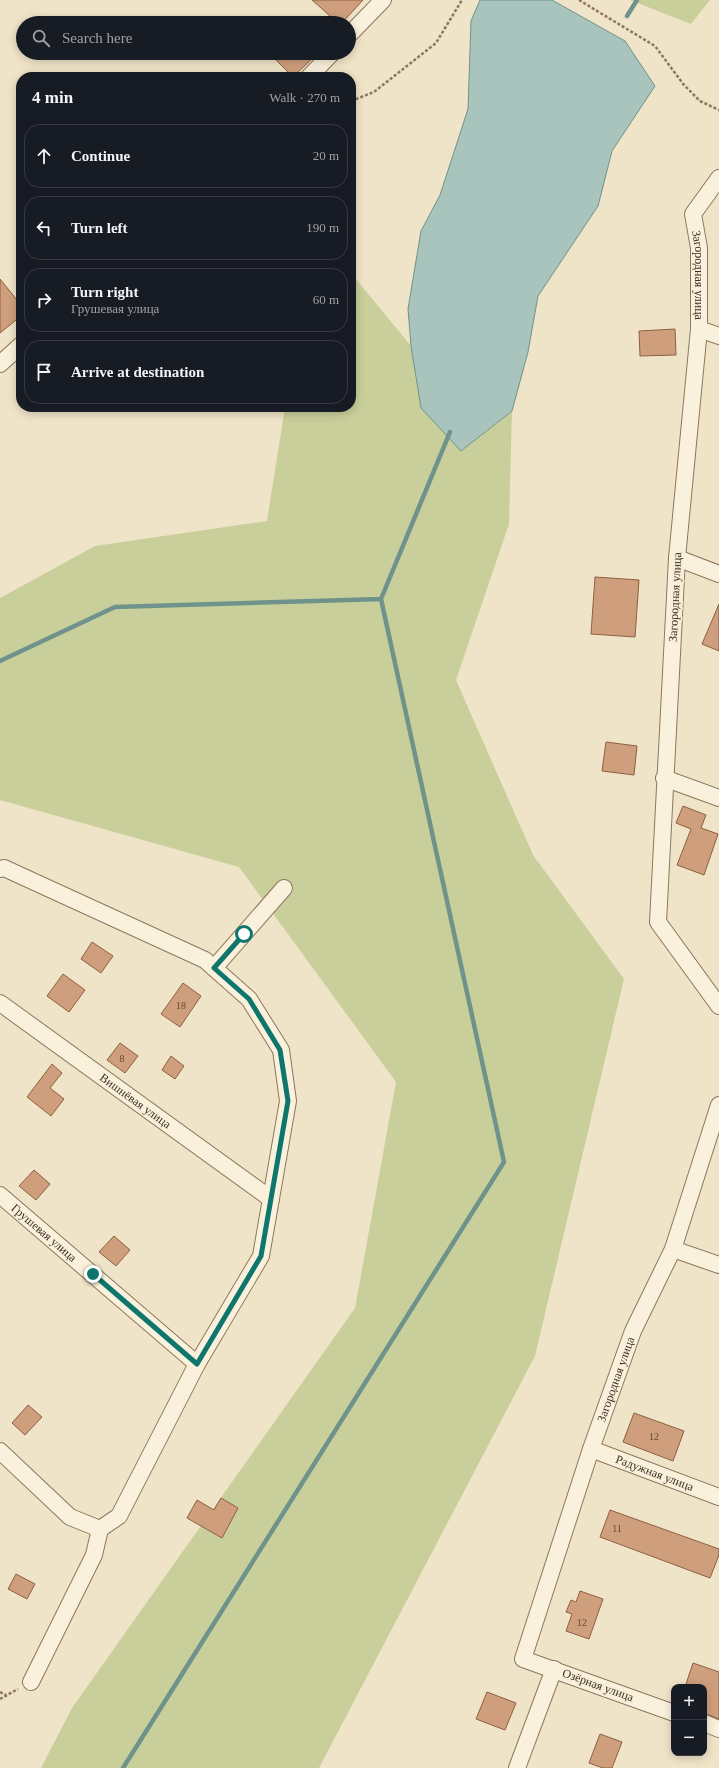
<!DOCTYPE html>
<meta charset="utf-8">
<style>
:root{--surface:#171b24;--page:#20242c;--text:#f1f3f6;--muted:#9ea1a6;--line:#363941}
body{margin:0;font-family:"Times New Roman",serif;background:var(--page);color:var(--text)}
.controls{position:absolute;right:12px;bottom:12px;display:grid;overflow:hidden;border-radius:8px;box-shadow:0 2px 10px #0003}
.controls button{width:36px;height:36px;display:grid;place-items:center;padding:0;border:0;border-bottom:1px solid var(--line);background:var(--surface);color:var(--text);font:20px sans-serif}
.stop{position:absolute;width:12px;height:12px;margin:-9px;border:3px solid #0f766e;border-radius:50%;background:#fff}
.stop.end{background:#0f766e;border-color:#fff;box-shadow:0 1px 4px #0008}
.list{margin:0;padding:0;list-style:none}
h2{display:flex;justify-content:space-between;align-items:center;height:52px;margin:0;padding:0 16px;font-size:17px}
h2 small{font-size:13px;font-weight:400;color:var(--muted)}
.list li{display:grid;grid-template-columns:26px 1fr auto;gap:12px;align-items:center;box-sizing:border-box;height:64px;margin:0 8px 8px;padding:0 8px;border:1px solid var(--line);border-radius:16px}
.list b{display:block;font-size:15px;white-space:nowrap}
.list p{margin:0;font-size:13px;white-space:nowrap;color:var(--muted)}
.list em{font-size:13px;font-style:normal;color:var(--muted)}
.icon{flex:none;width:22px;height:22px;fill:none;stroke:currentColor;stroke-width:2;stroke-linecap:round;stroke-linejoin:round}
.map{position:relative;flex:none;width:719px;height:1768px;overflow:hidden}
.search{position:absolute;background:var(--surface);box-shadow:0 2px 10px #0003;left:16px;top:16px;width:340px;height:44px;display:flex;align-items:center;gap:10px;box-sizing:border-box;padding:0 14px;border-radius:22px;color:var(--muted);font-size:15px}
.panel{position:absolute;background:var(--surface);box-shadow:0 2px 10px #0003;left:16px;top:72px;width:340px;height:340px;border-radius:16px}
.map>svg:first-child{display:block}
.green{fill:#c9cf9b}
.water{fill:#a9c4bc;stroke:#6f938a}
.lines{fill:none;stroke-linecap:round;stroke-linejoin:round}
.stream{stroke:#6f938a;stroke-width:4.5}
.building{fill:#cf9f7d;stroke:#8d5f41}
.minor-casing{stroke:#8d765c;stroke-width:18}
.path{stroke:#8d765c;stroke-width:2.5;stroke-dasharray:3 2;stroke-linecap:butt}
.minor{stroke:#faf1dc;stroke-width:16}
.route{stroke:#0f766e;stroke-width:5}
.labels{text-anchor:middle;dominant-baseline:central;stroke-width:4;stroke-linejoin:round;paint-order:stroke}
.number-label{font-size:10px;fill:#624a37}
.street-label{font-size:12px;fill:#3d2e20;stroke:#f7eed8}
</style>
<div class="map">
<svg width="719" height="1768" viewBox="0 0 719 1768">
<rect width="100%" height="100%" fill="#f0e4c8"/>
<!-- green -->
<path class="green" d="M 630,0 L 710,0 L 691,24 Z
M 351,273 L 411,346 L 421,408 L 462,451 L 512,411 L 509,524 L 456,680 L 533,855 L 624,979 L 535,1356 L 319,1768 L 41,1768 L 72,1708 L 355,1308 L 396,1082 L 239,867 L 0,800 L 0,598 L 95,546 L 267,521 L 285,407 L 351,407 Z"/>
<!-- water -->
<path class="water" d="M 480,0 L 552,0 L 625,41 L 655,86 L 612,151 L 598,206 L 538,296 L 528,352 L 512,411 L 461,451 L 421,408 L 411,346 L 408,309 L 421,231 L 440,195 L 468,109 L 471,21 Z"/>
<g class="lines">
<!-- stream -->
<path class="stream" d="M 627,16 L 637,0
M 0,661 L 115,607 L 381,599
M 123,1768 L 504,1162 L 381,599 L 450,432"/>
</g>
<!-- building -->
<path class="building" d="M 312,0 L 363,0 L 342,23 L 338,23 Z
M 269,53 L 318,53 L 293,77 Z
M 0,279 L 21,305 L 21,316 L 0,333 Z
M 675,329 L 676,355 L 640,356 L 639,331 Z
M 595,577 L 639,580 L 635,637 L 591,634 Z
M 719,604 L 719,651 L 702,644 Z
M 606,742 L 637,746 L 634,775 L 602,771 Z
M 683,806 L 706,815 L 701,828 L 718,834 L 704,875 L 677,865 L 691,829 L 676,823 Z
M 92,942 L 113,956 L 101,973 L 81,959 Z
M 63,974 L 85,990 L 69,1012 L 47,996 Z
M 183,983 L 201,996 L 180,1027 L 161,1014 Z
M 120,1043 L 138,1056 L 125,1073 L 107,1060 Z
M 171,1056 L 184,1066 L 175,1079 L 162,1070 Z
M 52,1064 L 62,1073 L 50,1088 L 64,1099 L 51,1116 L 27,1097 Z
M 34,1170 L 50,1184 L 36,1200 L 19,1186 Z
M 114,1236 L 130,1250 L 116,1266 L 99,1252 Z
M 28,1405 L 42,1417 L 25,1435 L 12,1423 Z
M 634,1413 L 684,1431 L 673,1461 L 623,1442 Z
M 221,1498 L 238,1508 L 222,1538 L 187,1518 L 197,1500 L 214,1510 Z
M 610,1510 L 719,1549 L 719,1555 L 710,1578 L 600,1537 Z
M 16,1574 L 35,1584 L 27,1599 L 8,1589 Z
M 580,1591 L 603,1599 L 589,1639 L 566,1631 L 572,1614 L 566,1612 L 571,1600 L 576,1602 Z
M 693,1663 L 719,1672 L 719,1719 L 704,1713 L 704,1687 L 685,1687 Z
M 487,1692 L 516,1703 L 505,1730 L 476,1719 Z
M 600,1734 L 622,1742 L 612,1768 L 603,1768 L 589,1763 Z"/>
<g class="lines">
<!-- minor casing -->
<g class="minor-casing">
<g id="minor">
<path d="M 349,35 L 383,0"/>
<path d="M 309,77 L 332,53"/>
<path id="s1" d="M 719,178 L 693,214 L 699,248 L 699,329 L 677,558 L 658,922 L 719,1006"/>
<path d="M 699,329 L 719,336"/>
<path d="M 0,364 L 21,345"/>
<path d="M 677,558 L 719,574"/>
<path d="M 664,778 L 719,798"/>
<path d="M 0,869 L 4,868 L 205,960 L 249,999 L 281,1050 L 288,1101 L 261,1256 L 197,1364 L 119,1516 L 100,1529 L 70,1517 L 0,1451"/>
<path d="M 214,968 L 284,888"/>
<path id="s2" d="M 0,1003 L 271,1199"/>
<path id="s3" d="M 0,1195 L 197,1364"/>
<path d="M 673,1249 L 719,1265"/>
<path id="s4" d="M 591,1449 L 719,1497"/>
<path d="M 31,1682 L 94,1555 L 100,1529"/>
<path id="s5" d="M 674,1713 L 523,1659 L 591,1449 L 633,1331 L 673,1249 L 719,1105"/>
<path d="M 704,1723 L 719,1729"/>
<path d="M 517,1768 L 554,1669"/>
</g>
</g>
<!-- path -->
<path class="path" d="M 579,0 L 655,46 L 684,85 L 700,101 L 719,110
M 351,101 L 374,92 L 436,43 L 462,0
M 0,1692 L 6,1695
M 0,1699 L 18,1689"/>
<!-- minor -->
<use href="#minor" class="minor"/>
</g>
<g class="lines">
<!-- route -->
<path class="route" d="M 93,1274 L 197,1364 L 261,1256 L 288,1101 L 280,1050 L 249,999 L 214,968 L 244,934"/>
</g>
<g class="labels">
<!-- number labels -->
<g class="number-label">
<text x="181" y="1005">18</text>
<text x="122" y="1058">8</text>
<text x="654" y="1436">12</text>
<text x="617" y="1528">11</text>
<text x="582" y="1622">12</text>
</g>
<!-- street labels -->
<g class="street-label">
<text stroke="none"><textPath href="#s1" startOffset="106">Загородная улица</textPath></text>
<text transform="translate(675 597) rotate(-87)">Загородная улица</text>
<text stroke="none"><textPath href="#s2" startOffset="167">Вишнёвая улица</textPath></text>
<text stroke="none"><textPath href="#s3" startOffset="58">Грушевая улица</textPath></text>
<text stroke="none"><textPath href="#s5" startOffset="455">Загородная улица</textPath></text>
<text stroke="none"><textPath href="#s4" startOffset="68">Радужная улица</textPath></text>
<text transform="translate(598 1685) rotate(20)">Озёрная улица</text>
</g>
</g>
</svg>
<div class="controls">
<button>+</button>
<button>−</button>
</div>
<div class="stop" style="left:244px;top:934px"></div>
<div class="stop end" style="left:93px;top:1274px"></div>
<div class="search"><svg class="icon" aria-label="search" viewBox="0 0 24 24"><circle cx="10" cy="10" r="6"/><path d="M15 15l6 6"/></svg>Search here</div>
<section class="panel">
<h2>4 min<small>Walk · 270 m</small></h2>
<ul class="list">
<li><svg class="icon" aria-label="ahead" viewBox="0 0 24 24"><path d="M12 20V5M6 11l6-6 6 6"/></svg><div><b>Continue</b></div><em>20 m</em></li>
<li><svg class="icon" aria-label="left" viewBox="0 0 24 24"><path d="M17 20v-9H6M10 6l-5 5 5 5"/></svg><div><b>Turn left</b></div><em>190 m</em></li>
<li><svg class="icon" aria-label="right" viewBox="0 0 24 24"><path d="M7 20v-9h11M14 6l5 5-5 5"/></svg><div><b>Turn right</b><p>Грушевая улица</p></div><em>60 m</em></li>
<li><svg class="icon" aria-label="arrive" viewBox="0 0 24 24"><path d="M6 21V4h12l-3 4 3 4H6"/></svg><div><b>Arrive at destination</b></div></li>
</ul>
</section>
</div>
